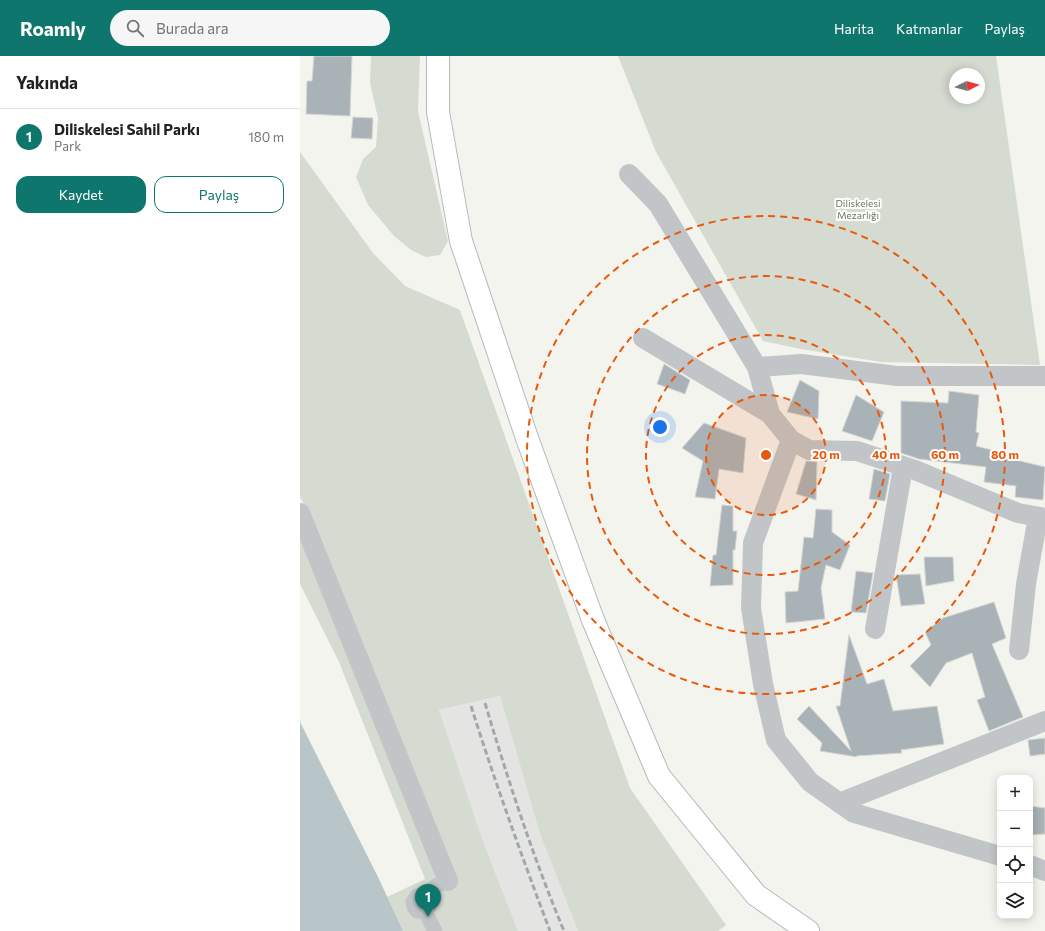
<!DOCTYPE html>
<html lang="tr">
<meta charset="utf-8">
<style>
:root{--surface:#fff;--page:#f6f6f6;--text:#202124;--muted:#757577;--line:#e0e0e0;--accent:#0f766e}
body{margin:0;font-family:Commissioner,sans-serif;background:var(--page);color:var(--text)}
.controls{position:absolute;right:12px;bottom:12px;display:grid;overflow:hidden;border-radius:8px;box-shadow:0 2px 10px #0003}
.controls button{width:36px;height:36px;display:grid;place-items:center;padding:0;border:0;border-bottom:1px solid var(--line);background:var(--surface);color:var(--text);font:20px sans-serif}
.compass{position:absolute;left:649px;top:12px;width:36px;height:36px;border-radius:50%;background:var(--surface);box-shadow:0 2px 10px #0003;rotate:84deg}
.you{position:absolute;left:360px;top:371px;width:14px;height:14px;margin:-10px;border:3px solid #fff;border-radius:50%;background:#1a73e8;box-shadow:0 0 0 6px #1a73e833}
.badge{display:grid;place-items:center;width:26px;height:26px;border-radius:50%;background:var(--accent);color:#fff;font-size:13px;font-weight:700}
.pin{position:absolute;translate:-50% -33px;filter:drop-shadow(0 1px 2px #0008)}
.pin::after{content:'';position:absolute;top:21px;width:14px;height:12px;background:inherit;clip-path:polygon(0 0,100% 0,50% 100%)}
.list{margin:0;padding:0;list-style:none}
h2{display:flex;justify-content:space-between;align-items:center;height:52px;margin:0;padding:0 16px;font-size:17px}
h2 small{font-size:13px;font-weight:400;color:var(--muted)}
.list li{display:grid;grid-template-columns:26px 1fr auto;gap:12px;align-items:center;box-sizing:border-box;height:56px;padding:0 16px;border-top:1px solid var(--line)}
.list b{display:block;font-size:15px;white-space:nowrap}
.list p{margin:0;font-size:13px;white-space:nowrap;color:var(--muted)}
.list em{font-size:13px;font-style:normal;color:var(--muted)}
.actions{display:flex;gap:8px;padding:12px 16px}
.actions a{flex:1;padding:9px 0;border:1px solid var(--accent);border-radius:12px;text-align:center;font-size:14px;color:var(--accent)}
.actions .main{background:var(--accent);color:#fff}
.icon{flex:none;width:22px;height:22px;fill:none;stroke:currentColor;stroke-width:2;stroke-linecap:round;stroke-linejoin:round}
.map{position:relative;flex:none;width:745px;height:875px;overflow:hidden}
header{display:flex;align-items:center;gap:24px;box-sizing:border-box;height:56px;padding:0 20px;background:var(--accent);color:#fff}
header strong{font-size:19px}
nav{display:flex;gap:22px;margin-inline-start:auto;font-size:14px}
.search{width:280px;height:36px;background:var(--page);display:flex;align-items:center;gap:10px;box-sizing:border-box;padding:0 14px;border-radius:22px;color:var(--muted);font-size:15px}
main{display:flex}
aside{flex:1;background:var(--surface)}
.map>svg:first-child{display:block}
.built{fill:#e4e5e3}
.green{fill:#d5dbd0;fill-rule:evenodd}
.water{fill:#b8c6c9}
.building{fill:#a9b2b6;stroke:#d5d5d2}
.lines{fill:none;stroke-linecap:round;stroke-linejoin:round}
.secondary-casing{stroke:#b3b9bd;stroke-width:24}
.pedestrian{stroke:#c1c5c8;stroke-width:15}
.minor{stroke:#c1c5c8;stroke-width:20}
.secondary{stroke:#fff;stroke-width:22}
.rail{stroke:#a1a8ad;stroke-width:3;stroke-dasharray:6 3;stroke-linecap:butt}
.ring{fill:none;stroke:#e8590c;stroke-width:2;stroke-dasharray:7 5}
.labels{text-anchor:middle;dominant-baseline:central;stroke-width:4;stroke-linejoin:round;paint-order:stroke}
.park-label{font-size:10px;fill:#677960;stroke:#fff}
.centre{fill:#e8590c;stroke:#fff;stroke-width:2}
.ring-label{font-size:12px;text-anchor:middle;font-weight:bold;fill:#e8590c;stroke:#fff;stroke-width:4;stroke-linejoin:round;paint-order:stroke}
</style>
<header>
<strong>Roamly</strong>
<div class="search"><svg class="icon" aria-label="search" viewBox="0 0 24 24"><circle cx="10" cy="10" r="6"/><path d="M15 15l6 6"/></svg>Burada ara</div>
<nav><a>Harita</a><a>Katmanlar</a><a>Paylaş</a></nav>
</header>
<main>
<aside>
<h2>Yakında<small></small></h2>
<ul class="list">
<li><span class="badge">1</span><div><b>Diliskelesi Sahil Parkı</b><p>Park</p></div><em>180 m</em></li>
</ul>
<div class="actions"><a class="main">Kaydet</a><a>Paylaş</a></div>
</aside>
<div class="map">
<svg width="745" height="875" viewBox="0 0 745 875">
<rect width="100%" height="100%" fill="#f4f4ef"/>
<!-- built -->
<path class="built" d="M 200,640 L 240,778 L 278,875 L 218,875 L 184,788 L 139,654 Z"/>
<!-- green -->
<path class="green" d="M 71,0 L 120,0 L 118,55 L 148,185 L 140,199 L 126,201 L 111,194 L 94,180 L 68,149 L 56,121 L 63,103 L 76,91 L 78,62 L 70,27 Z
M 318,0 L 696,0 L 740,309 L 581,306 L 501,293 L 463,285 L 356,96 ZM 655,18 L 679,18 L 679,42 L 655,42 Z
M 0,96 L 73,197 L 105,230 L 160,254 L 330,732 L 426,869 L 418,875 L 278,875 L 240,778 L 200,640 L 139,654 L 184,788 L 218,875 L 103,875 L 87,841 L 125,823 L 39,606 L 0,528 L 0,466 L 154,828 L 5,450 L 0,441 Z"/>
<!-- water -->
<path class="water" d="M 0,666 L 78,821 L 103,875 L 0,875 Z"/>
<!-- building -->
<path class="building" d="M 14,0 L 52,0 L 50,60 L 6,58 L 7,25 L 12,25 Z
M 53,61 L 73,62 L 72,83 L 51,82 Z
M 364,308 L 390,324 L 385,338 L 357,328 Z
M 500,324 L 519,335 L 518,363 L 487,356 Z
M 649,335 L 679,339 L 676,376 L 679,377 L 676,390 L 712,399 L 712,403 L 745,411 L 743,444 L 715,441 L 716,430 L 684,426 L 686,411 L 619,403 L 601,397 L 601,345 L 648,347 Z
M 556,339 L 584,356 L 572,385 L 542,375 Z
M 404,367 L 446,382 L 443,417 L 419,413 L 415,443 L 395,441 L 403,405 L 382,392 Z
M 506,405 L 517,406 L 516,444 L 496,438 Z
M 574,413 L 590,418 L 585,445 L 569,443 Z
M 422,449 L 433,450 L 433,475 L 437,475 L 435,494 L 433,494 L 433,529 L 410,530 L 413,499 L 416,499 Z
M 516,453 L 532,454 L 532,476 L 550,489 L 540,514 L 526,509 L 521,532 L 525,563 L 486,567 L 485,536 L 498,535 L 504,481 L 513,482 Z
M 624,501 L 653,501 L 654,525 L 626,530 Z
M 556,515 L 573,517 L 566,557 L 551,556 Z
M 620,518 L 625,548 L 601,550 L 596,519 Z
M 694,546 L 706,582 L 692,588 L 723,661 L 689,675 L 677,644 L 685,641 L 672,597 L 646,607 L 630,631 L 610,610 L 631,589 L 625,576 L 643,562 Z
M 549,579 L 567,628 L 584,623 L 593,655 L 637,650 L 644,688 L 601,694 L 602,697 L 556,700 L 557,701 L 520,695 L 522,687 L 497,663 L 509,650 L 551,695 L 536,650 L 540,650 Z
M 745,682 L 745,698 L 730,700 L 728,684 Z
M 730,750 L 745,752 L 745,778 L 730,779 Z"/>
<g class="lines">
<!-- secondary casing -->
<g class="secondary-casing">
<path id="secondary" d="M 138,0 L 138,56 L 161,185 L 227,382 L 293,564 L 359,720 L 456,839 L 508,875"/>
</g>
<!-- pedestrian -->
<path class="pedestrian" d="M 128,843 L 123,839 L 117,840 L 113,846 L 114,851 L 117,855 L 125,855 L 129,851 C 129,847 128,844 128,841 C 129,831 141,828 148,825
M 125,855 L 135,875"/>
<!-- minor -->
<path class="minor" d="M 329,118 L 358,148 L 457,311 L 470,358 L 491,384 L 453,487 L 451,552 L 463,628 L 476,684 L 510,726 L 554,757 L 700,800
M 343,282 L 470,358
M 457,311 L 501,308 L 597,320 L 745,320
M 491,384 L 509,394 L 557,395 L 615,414 L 718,457 L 745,462
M 0,457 L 148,825
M 575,573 L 603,411
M 719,594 L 726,528 L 738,461
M 539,747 L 745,665
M 730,809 L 745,815"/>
<!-- secondary -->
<use href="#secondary" class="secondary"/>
<!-- rail -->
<path class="rail" d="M 185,647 C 208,724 233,801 264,875
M 171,650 C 195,726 222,801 250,875"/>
</g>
<!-- distance rings -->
<circle cx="466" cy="399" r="60" fill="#e8590c" fill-opacity=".12"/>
<g class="ring">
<circle cx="466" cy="399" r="60"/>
<circle cx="466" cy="399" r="120"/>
<circle cx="466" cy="399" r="179"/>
<circle cx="466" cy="399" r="239"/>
</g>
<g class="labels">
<!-- park labels -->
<g class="park-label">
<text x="558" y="147">Diliskelesi<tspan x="558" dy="12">Mezarlığı</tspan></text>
</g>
</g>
<circle cx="466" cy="399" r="6" class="centre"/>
<g class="ring-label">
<text x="526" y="403">20 m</text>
<text x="586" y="403">40 m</text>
<text x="645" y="403">60 m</text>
<text x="705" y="403">80 m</text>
</g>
</svg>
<div class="controls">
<button>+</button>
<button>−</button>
<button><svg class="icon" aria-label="locate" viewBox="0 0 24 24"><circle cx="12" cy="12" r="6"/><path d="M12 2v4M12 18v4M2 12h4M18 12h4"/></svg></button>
<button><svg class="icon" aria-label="layers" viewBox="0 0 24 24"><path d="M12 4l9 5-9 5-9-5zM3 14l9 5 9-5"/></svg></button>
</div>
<svg class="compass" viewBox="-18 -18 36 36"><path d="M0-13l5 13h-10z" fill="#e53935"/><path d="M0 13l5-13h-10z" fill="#757577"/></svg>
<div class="you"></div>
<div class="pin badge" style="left:128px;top:861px">1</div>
</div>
</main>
